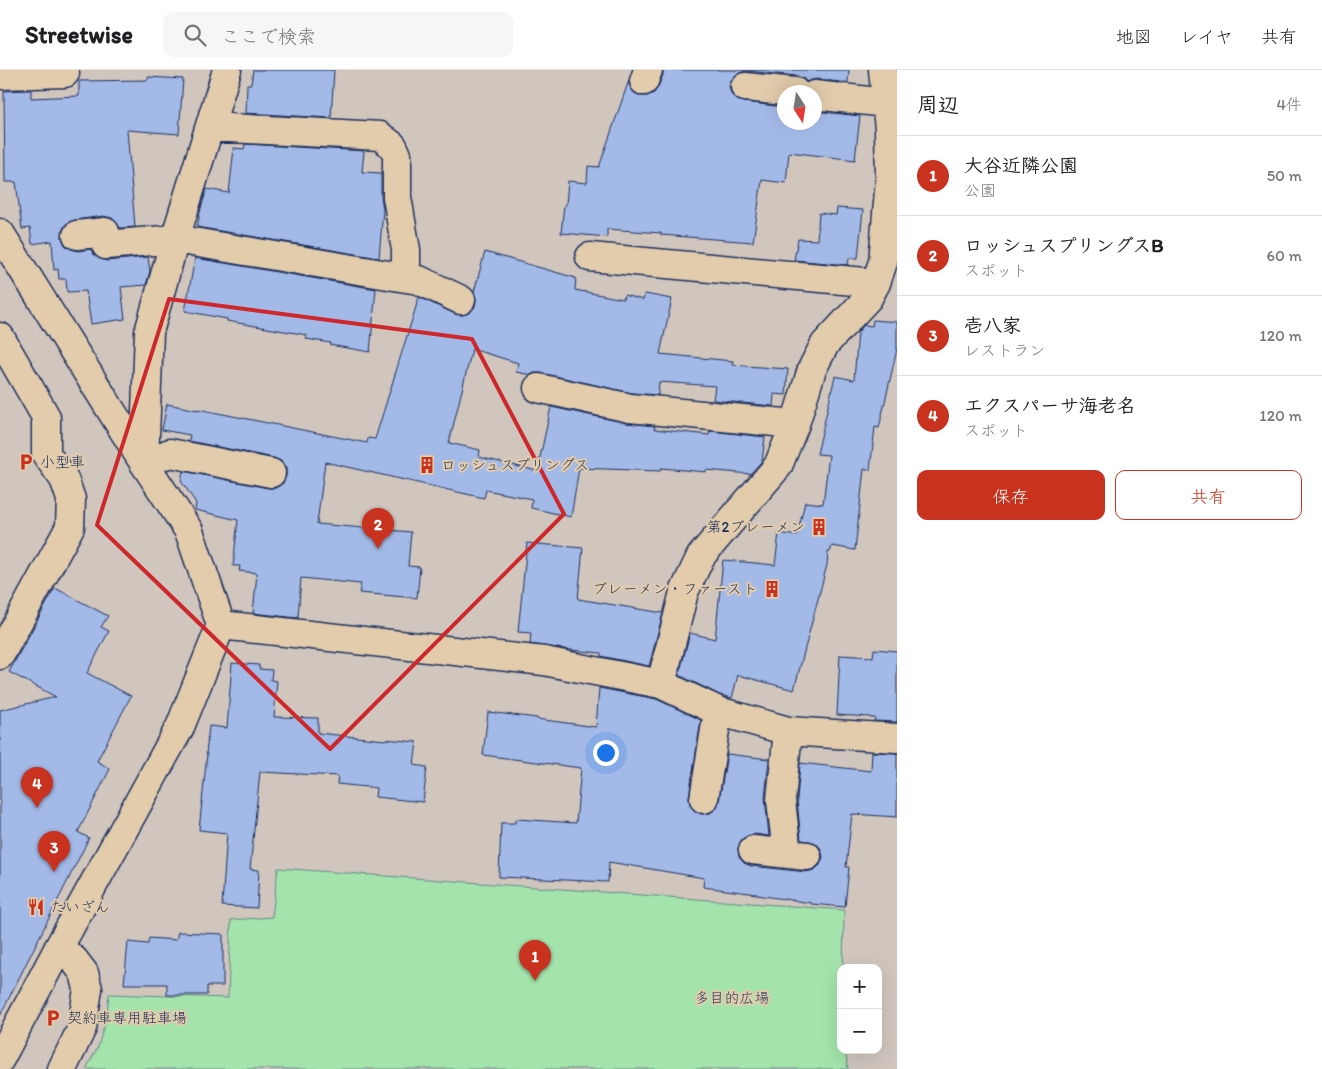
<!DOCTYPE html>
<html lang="ja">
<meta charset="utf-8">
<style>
:root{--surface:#fff;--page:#f6f6f6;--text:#202124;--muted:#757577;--line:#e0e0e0;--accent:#c8321e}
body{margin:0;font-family:Itim,"Klee One",sans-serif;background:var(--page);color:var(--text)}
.controls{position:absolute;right:15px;bottom:15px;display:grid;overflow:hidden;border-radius:10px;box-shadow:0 5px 20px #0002}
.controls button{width:45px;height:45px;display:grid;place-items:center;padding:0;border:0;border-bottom:1px solid var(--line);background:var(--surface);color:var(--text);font:25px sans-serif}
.compass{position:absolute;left:777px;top:15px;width:45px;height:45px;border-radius:50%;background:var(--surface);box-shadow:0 5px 20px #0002;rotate:168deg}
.you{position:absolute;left:605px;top:682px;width:18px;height:18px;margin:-12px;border:4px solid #fff;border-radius:50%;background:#1a73e8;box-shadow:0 0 0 8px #1a73e833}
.badge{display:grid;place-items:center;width:32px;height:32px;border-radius:50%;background:var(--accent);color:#fff;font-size:16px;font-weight:700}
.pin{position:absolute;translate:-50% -41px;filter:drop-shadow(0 1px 2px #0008)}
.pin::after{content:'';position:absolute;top:26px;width:18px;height:15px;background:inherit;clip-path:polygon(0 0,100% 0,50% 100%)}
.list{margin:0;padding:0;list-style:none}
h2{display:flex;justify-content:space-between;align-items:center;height:65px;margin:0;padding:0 20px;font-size:21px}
h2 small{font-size:16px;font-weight:400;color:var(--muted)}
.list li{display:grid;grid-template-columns:32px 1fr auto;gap:15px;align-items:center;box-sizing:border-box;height:80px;padding:0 20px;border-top:1px solid var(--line)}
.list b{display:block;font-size:19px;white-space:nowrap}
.list p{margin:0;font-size:16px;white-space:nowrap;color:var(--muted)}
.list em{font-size:16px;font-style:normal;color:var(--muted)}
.actions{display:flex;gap:10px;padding:15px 20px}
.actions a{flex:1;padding:11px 0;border:1px solid var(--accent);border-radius:10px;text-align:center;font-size:18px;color:var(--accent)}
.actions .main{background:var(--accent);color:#fff}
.icon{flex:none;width:28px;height:28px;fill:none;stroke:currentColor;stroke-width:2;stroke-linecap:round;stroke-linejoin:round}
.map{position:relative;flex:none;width:897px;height:999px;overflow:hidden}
header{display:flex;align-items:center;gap:30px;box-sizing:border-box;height:70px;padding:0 25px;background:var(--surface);border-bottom:1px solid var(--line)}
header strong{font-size:24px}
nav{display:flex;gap:28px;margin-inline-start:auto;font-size:18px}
.search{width:350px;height:45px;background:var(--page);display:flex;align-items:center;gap:12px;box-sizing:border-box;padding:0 18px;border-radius:10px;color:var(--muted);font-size:19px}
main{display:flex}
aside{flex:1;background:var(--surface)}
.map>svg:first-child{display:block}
.green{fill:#a4e4ac;stroke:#608a85}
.building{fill:#a3b9e7;stroke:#1b2f5e}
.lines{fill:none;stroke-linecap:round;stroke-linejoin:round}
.minor-casing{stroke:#1b2f5e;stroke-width:31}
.minor{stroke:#e3ccac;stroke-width:28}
.marked{fill:none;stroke:#cd282b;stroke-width:4;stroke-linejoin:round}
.labels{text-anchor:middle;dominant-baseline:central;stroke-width:4;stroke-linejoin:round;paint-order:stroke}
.poi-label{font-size:15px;fill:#1b2f5e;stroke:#e3ccac;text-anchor:start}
.park-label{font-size:15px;fill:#294166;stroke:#e3ccac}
</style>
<header>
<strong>Streetwise</strong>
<div class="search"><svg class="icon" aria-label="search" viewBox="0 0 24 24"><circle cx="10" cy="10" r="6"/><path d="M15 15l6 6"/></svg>ここで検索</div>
<nav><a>地図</a><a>レイヤ</a><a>共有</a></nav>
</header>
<main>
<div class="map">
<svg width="897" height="999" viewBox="0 0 897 999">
<rect width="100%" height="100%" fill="#d0c6be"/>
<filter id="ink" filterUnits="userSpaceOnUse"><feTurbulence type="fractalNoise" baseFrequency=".02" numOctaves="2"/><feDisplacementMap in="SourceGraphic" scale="10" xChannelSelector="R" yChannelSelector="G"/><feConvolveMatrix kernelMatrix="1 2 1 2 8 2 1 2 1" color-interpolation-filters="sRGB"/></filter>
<g filter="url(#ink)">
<!-- green -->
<path class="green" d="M 278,798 L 844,840 L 843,898 L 841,898 L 841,980 L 845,980 L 848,999 L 86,999 L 98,977 L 106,950 L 109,924 L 228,928 L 231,850 L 272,847 Z"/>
<!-- building -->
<path class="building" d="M 253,0 L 334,0 L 331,48 L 246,43 L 247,14 L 251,14 Z
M 663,0 L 849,0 L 848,13 L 816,9 L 806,12 L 804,9 L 797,6 L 747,1 L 739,3 L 733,8 L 729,16 L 731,24 L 736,29 L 743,32 L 784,37 L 784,52 L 814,52 L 814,41 L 860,46 L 855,90 L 789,82 L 786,113 L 762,110 L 753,172 L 661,165 L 661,163 L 607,159 L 607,167 L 561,163 L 564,135 L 566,135 L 568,111 L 587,113 L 588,96 L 599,97 L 629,10 L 629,14 L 632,21 L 639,26 L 647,26 L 654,23 L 658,17 L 663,5 Z
M 148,7 L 183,9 L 179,64 L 127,60 L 135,157 L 120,158 L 117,153 L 112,148 L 103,146 L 75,150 L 67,153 L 63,159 L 62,167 L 65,175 L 71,179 L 79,181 L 91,179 L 93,184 L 100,189 L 107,191 L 148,187 L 150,201 L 146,215 L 121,217 L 125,249 L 91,254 L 86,221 L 67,222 L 66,209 L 59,209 L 58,199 L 54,200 L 52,171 L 32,174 L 30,158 L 22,159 L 16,112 L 5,112 L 4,21 L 31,20 L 31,28 L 79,26 L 79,11 L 148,10 Z
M 245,74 L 364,81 L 362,102 L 381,103 L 381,127 L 383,139 L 379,188 L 197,157 L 201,138 L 207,119 L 229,123 L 234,78 L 244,79 Z
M 837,138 L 863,140 L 858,188 L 849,188 L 848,195 L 794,190 L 798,169 L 817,170 L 819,143 L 836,145 Z
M 485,182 L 576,208 L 575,220 L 623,229 L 624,225 L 643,230 L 645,224 L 672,229 L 660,284 L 733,291 L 732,295 L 788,299 L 786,325 L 774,324 L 773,336 L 713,330 L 715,316 L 659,312 L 658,325 L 632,323 L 541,303 L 534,303 L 531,305 L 516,302 L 518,293 L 472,279 L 449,373 L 480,380 L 479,387 L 537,401 L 551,337 L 627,353 L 655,356 L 654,359 L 709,365 L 710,361 L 765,367 L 762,391 L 750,404 L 706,400 L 706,402 L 661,398 L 660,401 L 579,398 L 571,447 L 531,438 L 532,429 L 486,420 L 484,428 L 325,392 L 317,454 L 411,462 L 408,496 L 420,497 L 417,528 L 359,523 L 361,514 L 301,508 L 298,548 L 253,543 L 257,503 L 239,501 L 240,496 L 233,496 L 238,450 L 195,440 L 196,433 L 181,411 L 183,401 L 268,418 L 276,418 L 283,413 L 286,406 L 286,398 L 281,391 L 274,388 L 189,371 L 190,365 L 162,360 L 167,334 L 198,340 L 198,339 L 367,373 L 368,368 L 375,369 L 419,227 L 455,244 L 463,245 L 469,243 L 475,236 L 476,228 L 474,222 Z
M 195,188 L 376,219 L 370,282 L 330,275 L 331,273 L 306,269 L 307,265 L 227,251 L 227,249 L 185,241 Z
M 873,250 L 897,252 L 897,279 L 879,358 L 875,357 L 870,400 L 864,399 L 855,480 L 832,476 L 830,482 L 828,482 L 827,495 L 794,620 L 738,605 L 732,628 L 720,625 L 679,605 L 690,563 L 715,569 L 723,490 L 775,495 L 779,463 L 797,466 L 805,432 L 823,434 L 829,385 L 817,384 L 835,306 L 854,310 L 858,262 L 864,255 L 872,256 Z
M 527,473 L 583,478 L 578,529 L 663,543 L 649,596 L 601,586 L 601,583 L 571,580 L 530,574 L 531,563 L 518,562 Z
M 55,518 L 108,546 L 101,557 L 109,561 L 87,603 L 131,626 L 97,691 L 110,699 L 78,762 L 89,768 L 0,946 L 0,640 L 56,627 L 9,602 Z
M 874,579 L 897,581 L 897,652 L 874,651 L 875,648 L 870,648 L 870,647 L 837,645 L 840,585 L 873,587 Z
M 232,593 L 259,595 L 259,599 L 272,600 L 271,610 L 277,611 L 274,647 L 318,648 L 318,663 L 385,670 L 385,669 L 417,672 L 414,695 L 427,697 L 423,732 L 375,727 L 376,718 L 337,714 L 338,706 L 260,702 L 250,799 L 259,800 L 257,838 L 222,836 L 227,763 L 199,760 L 207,684 L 206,684 L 209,656 L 227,658 Z
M 599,618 L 656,629 L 701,650 L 689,727 L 690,735 L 695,741 L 701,744 L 710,743 L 716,738 L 719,732 L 727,684 L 769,689 L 765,728 L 769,766 L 755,764 L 747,766 L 741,770 L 738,778 L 739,787 L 744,793 L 751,796 L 806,802 L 814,800 L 820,795 L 823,787 L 821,779 L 816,773 L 809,771 L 801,770 L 797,730 L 800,693 L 871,701 L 872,682 L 897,683 L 897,747 L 852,744 L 846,797 L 849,797 L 845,837 L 811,834 L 811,833 L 757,825 L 757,824 L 703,817 L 704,808 L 609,792 L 608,812 L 499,807 L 501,753 L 515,753 L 516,749 L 576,753 L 581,698 L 483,685 L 488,642 L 537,648 L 537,649 L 596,657 Z
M 178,862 L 223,864 L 223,916 L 207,916 L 207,925 L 167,925 L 167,914 L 124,914 L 128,872 L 148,874 L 149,868 L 176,870 Z"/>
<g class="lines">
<!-- minor casing -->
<g class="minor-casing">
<path id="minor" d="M 0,5 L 65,3
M 644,11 L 648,0
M 745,17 L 795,22
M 814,25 L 887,33
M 210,57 L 380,66 L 393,76 L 397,85 L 397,127 L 406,180 L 406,208
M 0,163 L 144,393 L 189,461 L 221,555 L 180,657 L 59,877 L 0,989
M 77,165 L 105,162 L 106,175 L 175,169 L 406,208 L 419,210 L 461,230
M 590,187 L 876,213
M 0,267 L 46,347 L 46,384 L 64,409 L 71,429 L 70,457 L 0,585
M 538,318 L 630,338 L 795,354
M 144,393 L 149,262 L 175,169 L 227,0
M 144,393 L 170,383 L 271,403
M 221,555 L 544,591 L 661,614 L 718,641 L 788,661 L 897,668
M 661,614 L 684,522 L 701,486 L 778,396 L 795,354 L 812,299 L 825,274 L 868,228 L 876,213 L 883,192 L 890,108 L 889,59 L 883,0
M 704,729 L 718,641
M 753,780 L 807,786
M 787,784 L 781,730 L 788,661
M 59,877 L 74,890 L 84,903 L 88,919 L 82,958 L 62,999"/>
</g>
<!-- minor -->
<use href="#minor" class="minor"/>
</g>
</g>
<!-- marked area -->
<path class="marked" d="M 169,229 L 472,269 L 564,444 L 330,679 L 97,455 Z"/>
<!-- icons -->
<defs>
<g id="parking-bare" transform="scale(1.35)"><path d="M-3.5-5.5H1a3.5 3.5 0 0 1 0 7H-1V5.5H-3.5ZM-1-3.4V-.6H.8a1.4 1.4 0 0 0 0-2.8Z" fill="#c8321e" stroke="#e3ccac" stroke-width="2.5" paint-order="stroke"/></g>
<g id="building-bare" transform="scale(1.35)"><path d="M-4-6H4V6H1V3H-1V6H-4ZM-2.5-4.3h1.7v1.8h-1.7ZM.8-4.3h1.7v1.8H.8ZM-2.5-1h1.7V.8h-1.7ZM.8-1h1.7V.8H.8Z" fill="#c8321e" stroke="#e3ccac" stroke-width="2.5" paint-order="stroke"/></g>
<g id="restaurant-bare" transform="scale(1.35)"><path d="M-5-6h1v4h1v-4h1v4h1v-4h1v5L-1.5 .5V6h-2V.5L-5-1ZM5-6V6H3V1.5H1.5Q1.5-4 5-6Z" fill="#c8321e" stroke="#e3ccac" stroke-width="2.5" paint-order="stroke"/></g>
</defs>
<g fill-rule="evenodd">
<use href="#parking-bare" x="26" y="392"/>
<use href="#building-bare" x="427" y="395"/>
<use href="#building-bare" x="819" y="457"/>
<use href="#building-bare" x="772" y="519"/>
<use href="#restaurant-bare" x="36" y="837"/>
<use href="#parking-bare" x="53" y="948"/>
</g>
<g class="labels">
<!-- poi labels -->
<g class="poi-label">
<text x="40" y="392">小型車</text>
<text x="441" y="395">ロッシュスプリングス</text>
<text x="805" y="457" text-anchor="end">第2ブレーメン</text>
<text x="758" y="519" text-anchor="end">ブレーメン・ファースト</text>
<text x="50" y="837">たいざん</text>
<text x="67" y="948">契約車専用駐車場</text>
</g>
<!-- park labels -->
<g class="park-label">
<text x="732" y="928">多目的広場</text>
</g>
</g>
</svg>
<div class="controls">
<button>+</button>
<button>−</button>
</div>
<svg class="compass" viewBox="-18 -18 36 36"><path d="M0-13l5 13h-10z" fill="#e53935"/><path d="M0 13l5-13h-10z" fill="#757577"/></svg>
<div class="you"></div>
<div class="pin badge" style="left:535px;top:911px">1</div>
<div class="pin badge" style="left:378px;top:479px">2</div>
<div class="pin badge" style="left:54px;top:802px">3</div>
<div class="pin badge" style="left:37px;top:738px">4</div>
</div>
<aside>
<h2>周辺<small>4件</small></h2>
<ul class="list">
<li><span class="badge">1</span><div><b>大谷近隣公園</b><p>公園</p></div><em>50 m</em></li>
<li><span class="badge">2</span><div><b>ロッシュスプリングスB</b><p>スポット</p></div><em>60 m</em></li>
<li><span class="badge">3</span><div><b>壱八家</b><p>レストラン</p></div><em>120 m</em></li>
<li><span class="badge">4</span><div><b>エクスパーサ海老名</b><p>スポット</p></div><em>120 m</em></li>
</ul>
<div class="actions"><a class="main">保存</a><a>共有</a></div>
</aside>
</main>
